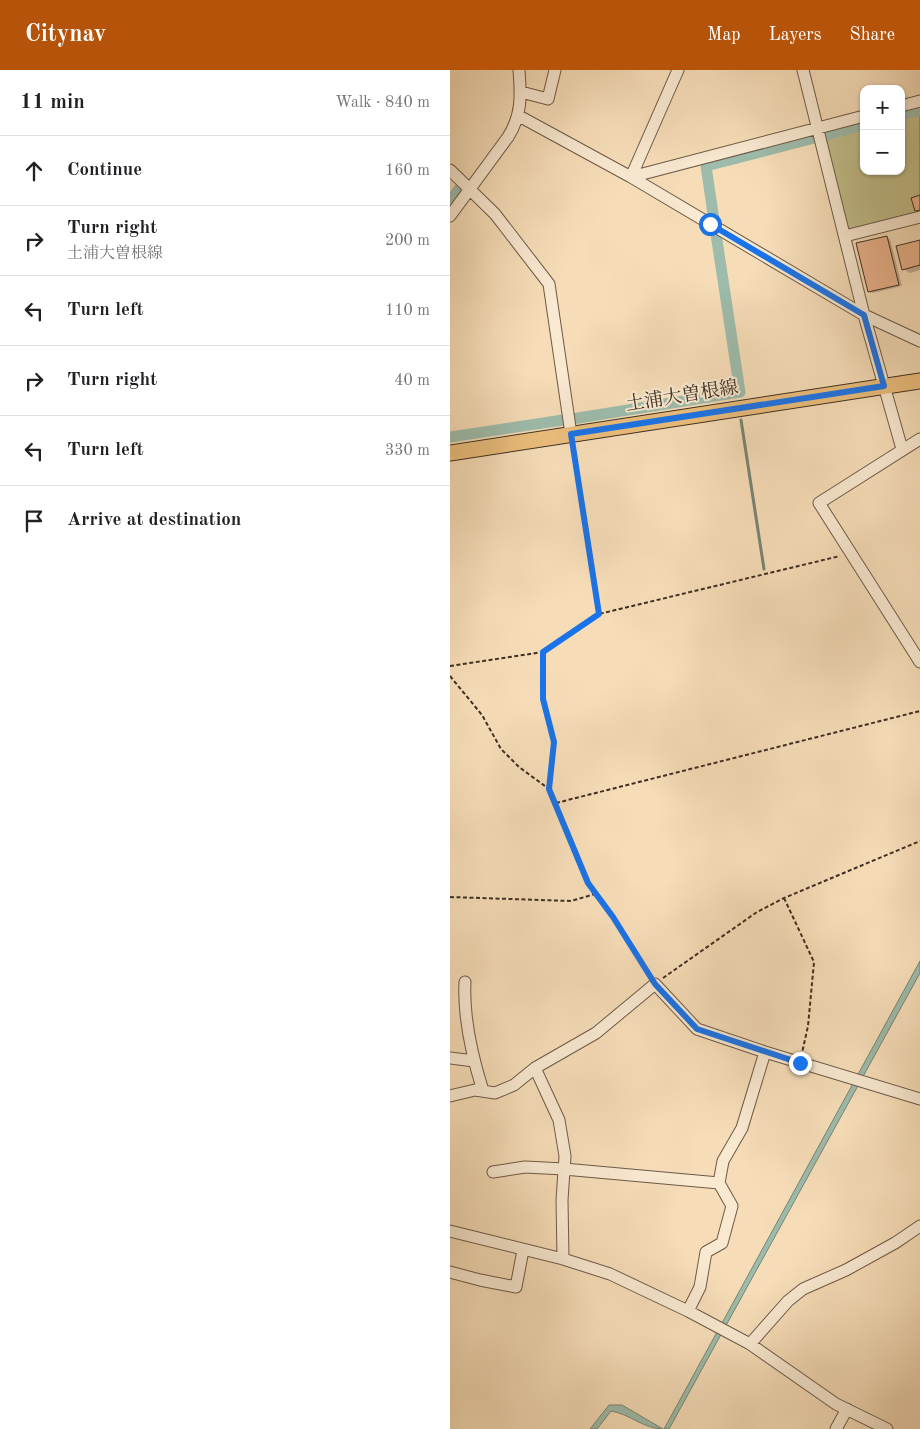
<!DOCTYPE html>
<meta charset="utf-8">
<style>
:root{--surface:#fff;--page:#f2f2f2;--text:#202124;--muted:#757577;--line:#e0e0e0;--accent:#b45309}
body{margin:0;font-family:"Old Standard TT","Noto Serif JP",serif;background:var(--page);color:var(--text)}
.controls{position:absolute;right:15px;top:15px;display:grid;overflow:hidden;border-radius:10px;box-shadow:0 1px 4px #0004}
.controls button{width:45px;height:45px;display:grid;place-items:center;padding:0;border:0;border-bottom:1px solid var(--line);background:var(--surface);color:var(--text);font:25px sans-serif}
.stop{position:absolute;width:15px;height:15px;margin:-11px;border:4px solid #1a73e8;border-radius:50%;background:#fff}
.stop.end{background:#1a73e8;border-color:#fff;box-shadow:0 1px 5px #0008}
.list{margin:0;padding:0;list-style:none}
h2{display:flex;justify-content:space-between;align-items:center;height:65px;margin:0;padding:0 20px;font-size:21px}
h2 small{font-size:16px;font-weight:400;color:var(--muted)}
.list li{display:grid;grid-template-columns:32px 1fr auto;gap:15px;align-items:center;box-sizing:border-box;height:70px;padding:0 20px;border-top:1px solid var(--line)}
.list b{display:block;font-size:19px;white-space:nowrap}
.list p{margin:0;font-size:16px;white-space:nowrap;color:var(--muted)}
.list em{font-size:16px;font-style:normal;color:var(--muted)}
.icon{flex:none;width:28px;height:28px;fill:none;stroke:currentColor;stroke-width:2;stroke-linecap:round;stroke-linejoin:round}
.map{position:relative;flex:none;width:470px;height:1359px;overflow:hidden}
header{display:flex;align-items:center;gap:30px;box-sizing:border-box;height:70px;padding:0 25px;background:var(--accent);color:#fff}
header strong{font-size:24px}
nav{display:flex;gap:28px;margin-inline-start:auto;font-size:18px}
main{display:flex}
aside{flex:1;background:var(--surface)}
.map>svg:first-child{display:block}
.green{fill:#c2bf8b;stroke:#807756}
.water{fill:#9dbcab;stroke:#778474}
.shadow{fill:#0003}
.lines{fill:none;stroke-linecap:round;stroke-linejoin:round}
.stream{stroke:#778474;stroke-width:3}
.canal{stroke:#9dbcab;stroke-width:11}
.building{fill:#ecb48e;stroke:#3e2f21}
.minor-casing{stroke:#6c5a47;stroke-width:13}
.major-casing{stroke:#3e2f21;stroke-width:17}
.path{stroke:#3e2f21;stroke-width:2;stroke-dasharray:4 2.5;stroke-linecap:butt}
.minor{stroke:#f9e9d1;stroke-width:11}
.major{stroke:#ebbe7c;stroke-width:15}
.route{stroke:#1a73e8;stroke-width:6}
.labels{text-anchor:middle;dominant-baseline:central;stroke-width:4;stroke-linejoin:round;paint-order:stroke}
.street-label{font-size:19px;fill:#3e2f21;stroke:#f9e9d1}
</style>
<header>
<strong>Citynav</strong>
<nav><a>Map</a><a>Layers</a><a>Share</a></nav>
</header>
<main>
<aside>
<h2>11 min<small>Walk · 840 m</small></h2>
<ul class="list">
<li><svg class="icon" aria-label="ahead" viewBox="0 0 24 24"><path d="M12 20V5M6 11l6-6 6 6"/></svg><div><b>Continue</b></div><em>160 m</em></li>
<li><svg class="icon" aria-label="right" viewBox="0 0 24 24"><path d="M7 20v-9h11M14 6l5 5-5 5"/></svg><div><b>Turn right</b><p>土浦大曽根線</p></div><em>200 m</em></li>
<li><svg class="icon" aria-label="left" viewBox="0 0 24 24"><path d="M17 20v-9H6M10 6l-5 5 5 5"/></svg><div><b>Turn left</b></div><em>110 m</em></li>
<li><svg class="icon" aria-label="right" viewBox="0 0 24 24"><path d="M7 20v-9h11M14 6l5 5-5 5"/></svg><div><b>Turn right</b></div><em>40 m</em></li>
<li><svg class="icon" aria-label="left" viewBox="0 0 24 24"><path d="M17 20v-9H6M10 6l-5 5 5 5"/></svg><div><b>Turn left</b></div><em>330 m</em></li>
<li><svg class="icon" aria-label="arrive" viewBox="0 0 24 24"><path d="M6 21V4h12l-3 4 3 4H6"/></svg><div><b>Arrive at destination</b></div></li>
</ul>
</aside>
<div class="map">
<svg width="470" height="1359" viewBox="0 0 470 1359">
<rect width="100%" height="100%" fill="#f6ddb8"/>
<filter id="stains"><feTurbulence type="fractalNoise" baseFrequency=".004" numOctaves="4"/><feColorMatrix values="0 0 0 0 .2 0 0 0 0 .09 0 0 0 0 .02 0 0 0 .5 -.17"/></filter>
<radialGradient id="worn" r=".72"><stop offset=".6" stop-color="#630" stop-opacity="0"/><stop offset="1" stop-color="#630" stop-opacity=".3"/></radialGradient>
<!-- green -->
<path class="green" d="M 470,44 L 470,142 L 397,161 L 376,69 L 414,59 L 414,101 L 451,101 L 451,49 Z"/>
<!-- water -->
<path class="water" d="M 470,891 L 470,903 L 219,1359 L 214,1359 Z
M 159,1335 L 172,1335 L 213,1359 C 194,1359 180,1344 161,1341 L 147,1359 L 140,1359 Z"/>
<!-- shadow -->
<path class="shadow" d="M 437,167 L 440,169 L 452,216 L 423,223 L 419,222 Z
M 470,171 L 470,200 L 460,203 L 453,199 Z"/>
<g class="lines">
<!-- stream -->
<path class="stream" d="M 291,350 L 314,499"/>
<!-- canal -->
<path class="canal" d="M 451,45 L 470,40
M 0,131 L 9,119
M 264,150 L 256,96 L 414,55
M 122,349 L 290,322 L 266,164
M 0,367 L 113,350"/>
</g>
<!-- building -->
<path class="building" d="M 470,125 L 470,140 L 465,141 L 461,128 Z
M 437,166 L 449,215 L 418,222 L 406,173 Z
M 470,170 L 470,195 L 452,200 L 446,176 Z"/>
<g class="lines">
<!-- minor casing -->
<g class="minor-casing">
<path id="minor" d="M 353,0 L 414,245 L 452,379
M 71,22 L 98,29 L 105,0
M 451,36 L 470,31
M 69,46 L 181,107 L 414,245 L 470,271
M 0,100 L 45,144 L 99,214 L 121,364
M 181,107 L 414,46
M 181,107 L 228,0
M 0,146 L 58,67 C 72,45 71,26 69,0
M 395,166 L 470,147
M 470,369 L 369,433 L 470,592
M 15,912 C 13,949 22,986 33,1021
M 0,988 L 24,991
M 85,998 L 109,1050 L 115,1086 L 112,1130 L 113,1189
M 0,1026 L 25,1020 L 45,1023 L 64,1015 L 85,998 L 146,963 L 205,914 L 247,959 L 315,982 L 470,1029
M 43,1102 L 75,1097 L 114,1099 L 269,1113
M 0,1161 L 113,1189 L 160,1204 L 238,1241 L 300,1274 L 386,1334 L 437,1359
M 0,1202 L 30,1210 L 66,1217 L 73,1180
M 238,1241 L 250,1217 L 256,1182 L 272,1173 L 282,1136 L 269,1113 L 273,1091 L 292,1058 L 315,982
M 300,1274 L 338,1231 L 353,1219 L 396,1200 L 445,1173 L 470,1156
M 386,1359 L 397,1339"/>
</g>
<!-- major casing -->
<g class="major-casing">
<path id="major" d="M 0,383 L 470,311"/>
</g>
<!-- path -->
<path class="path" d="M 122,377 L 149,544
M 93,582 L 93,629 L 104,673 L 99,719 L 138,813 L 163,847 L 200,906
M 0,596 L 93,582 L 149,544 L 390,486
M 0,606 L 32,645 L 51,679 L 69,697 L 99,719
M 106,733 L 470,641
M 0,827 L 121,831 L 145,824
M 334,828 L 364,892 L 358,956 L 352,983
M 213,908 L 307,842 L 334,828 L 470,771"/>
<!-- minor -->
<use href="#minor" class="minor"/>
<!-- major -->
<use href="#major" class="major"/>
</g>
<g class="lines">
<!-- route -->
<path class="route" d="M 260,154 L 414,245 L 434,316 L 121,364 L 149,544 L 93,582 L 93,629 L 104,672 L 99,719 L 138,813 L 163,847 L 205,914 L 247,959 L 350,993"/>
</g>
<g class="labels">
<!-- street labels -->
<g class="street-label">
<text transform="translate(232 327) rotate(-9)">土浦大曽根線</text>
</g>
</g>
<rect width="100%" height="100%" filter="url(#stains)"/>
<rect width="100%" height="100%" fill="url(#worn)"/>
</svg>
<div class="controls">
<button>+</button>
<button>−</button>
</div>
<div class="stop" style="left:260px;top:154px"></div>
<div class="stop end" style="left:350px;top:993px"></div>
</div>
</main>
